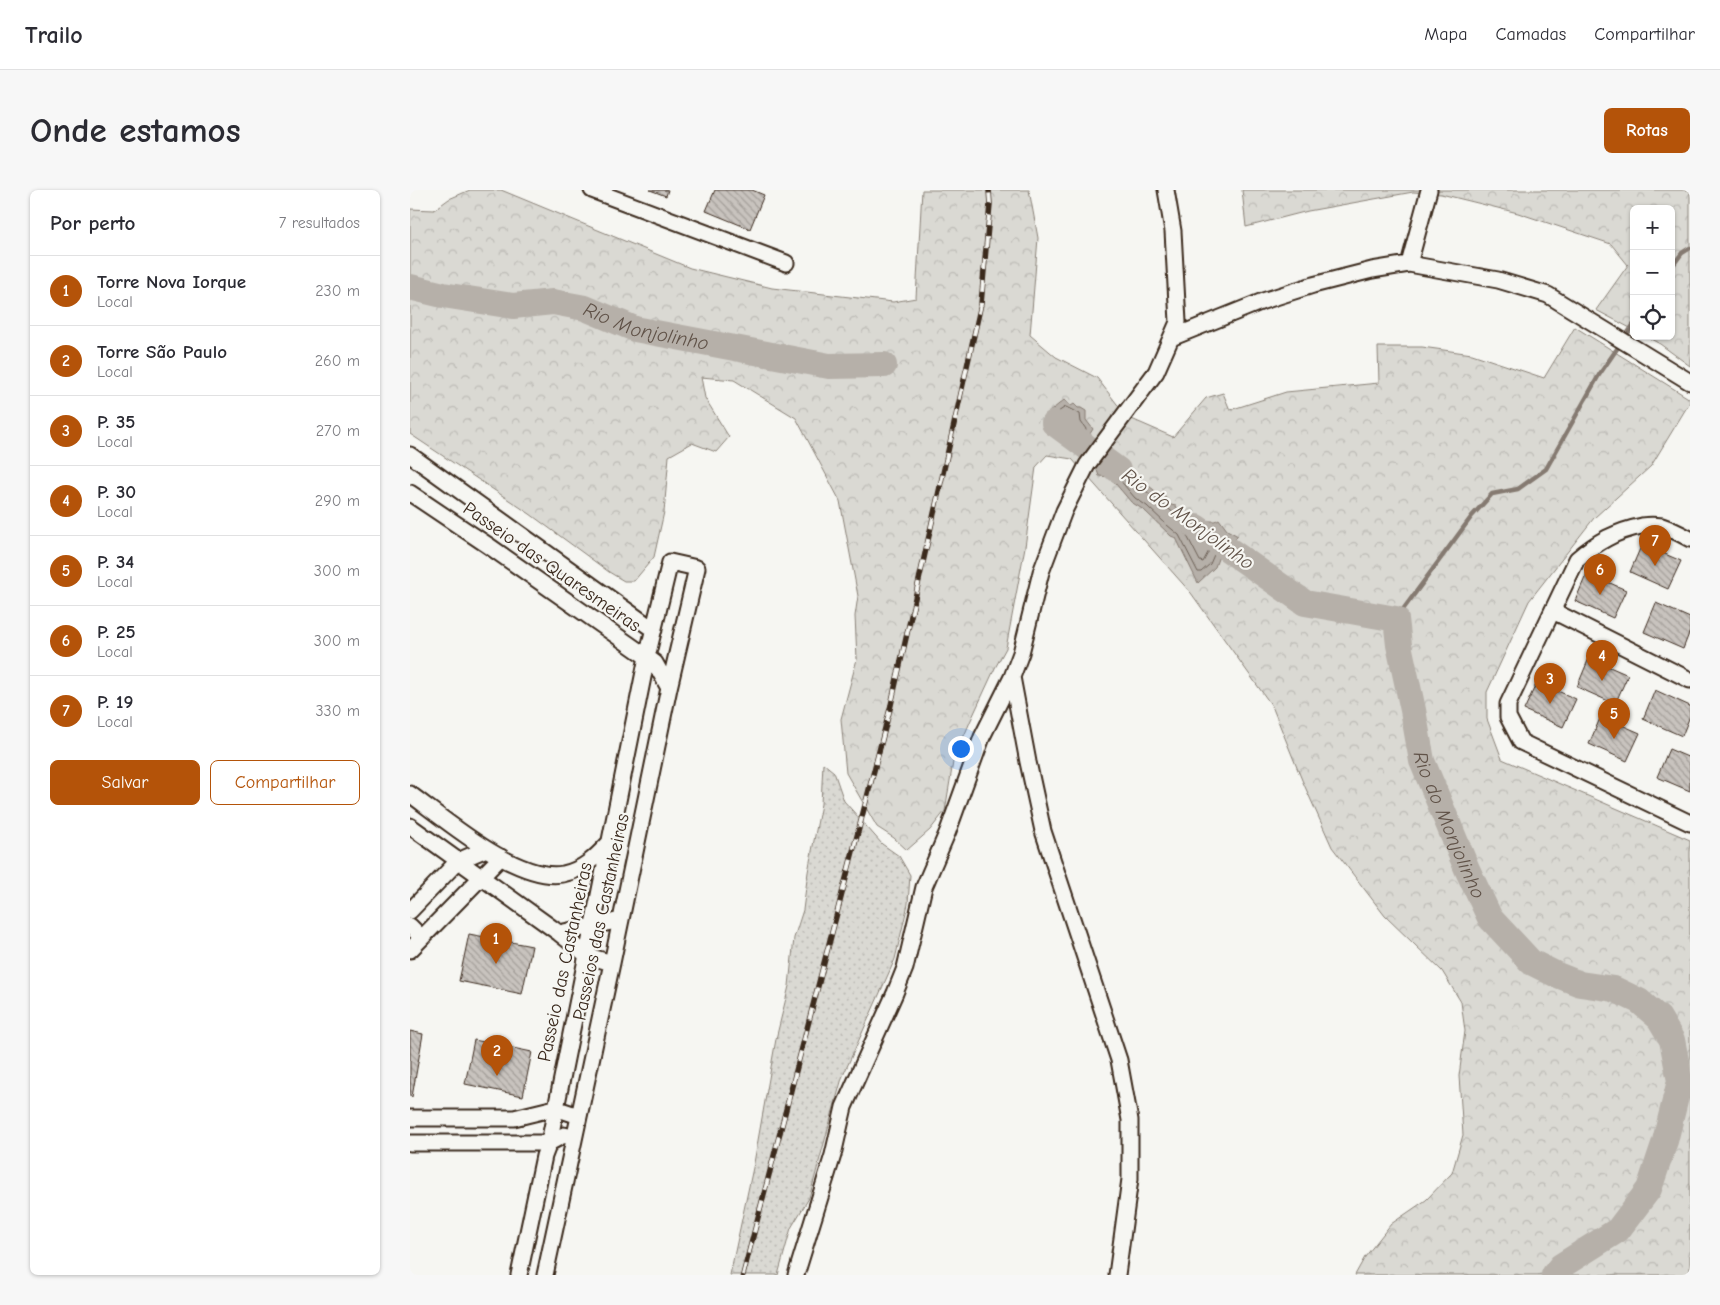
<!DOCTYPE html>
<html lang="pt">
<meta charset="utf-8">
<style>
:root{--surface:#fff;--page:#f7f7f7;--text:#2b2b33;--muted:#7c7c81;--line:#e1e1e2;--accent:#b45309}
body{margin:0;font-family:"Comic Neue",sans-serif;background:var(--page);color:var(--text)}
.controls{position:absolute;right:15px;top:15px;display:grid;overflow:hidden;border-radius:8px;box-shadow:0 1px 4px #0004}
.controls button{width:45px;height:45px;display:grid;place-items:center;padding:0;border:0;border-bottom:1px solid var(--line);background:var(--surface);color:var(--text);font:25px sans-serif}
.you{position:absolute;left:550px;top:558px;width:18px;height:18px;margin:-12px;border:4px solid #fff;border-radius:50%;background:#1a73e8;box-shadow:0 0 0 8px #1a73e833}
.badge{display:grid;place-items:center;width:32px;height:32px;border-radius:50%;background:var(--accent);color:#fff;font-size:16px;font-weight:700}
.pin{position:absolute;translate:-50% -41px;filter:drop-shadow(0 1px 2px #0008)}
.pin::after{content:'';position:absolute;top:26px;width:18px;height:15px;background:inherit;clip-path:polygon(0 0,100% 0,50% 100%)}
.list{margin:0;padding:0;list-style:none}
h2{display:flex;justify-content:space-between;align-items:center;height:65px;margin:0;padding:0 20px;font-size:21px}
h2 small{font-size:16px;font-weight:400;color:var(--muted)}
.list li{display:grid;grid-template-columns:32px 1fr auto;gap:15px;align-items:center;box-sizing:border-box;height:70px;padding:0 20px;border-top:1px solid var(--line)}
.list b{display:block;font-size:19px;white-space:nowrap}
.list p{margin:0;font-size:16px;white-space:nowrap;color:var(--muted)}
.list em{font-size:16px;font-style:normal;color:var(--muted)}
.actions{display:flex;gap:10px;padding:15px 20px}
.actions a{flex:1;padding:11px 0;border:1px solid var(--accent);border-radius:8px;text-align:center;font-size:18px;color:var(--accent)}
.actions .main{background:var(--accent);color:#fff}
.icon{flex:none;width:28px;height:28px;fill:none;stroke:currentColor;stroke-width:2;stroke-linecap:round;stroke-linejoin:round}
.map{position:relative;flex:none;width:1280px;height:1085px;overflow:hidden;border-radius:8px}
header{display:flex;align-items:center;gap:30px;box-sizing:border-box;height:70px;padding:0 25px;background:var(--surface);border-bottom:1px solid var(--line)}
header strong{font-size:24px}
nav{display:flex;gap:28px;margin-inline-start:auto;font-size:18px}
.intro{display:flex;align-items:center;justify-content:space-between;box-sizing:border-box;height:120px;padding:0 30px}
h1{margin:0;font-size:35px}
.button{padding:12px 22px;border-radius:8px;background:var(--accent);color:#fff;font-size:18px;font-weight:700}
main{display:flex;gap:30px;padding:0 30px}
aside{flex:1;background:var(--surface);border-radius:8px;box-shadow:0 1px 4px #0004}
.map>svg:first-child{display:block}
.grass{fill:url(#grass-dots);stroke:#8a8278}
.forest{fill:url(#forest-crowns);stroke:#8a8278}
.water{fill:#b6b0a9;stroke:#857a71}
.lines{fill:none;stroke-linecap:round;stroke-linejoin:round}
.shore{stroke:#6c6056;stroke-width:1}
.stream{stroke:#857a71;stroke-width:4.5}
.river{stroke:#b6b0a9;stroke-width:26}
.building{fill:url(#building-back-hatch);stroke:#3b2a1e}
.minor-casing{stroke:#3b2a1e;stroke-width:19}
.minor{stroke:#f6f6f2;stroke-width:15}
.rail-casing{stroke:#3b2a1e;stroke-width:5.5}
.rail{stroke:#f6f6f2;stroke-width:4;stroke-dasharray:11;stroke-linecap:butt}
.labels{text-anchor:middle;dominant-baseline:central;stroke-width:4.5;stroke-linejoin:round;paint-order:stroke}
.street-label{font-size:19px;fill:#3b2a1e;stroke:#f6f6f2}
.water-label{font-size:20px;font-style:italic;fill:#605248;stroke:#f6f6f2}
</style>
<header>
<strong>Trailo</strong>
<nav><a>Mapa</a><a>Camadas</a><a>Compartilhar</a></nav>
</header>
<div class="intro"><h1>Onde estamos</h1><a class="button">Rotas</a></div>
<main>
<aside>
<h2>Por perto<small>7 resultados</small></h2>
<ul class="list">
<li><span class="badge">1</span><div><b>Torre Nova Iorque</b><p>Local</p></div><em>230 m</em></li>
<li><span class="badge">2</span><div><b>Torre São Paulo</b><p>Local</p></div><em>260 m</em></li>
<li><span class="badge">3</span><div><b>P. 35</b><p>Local</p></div><em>270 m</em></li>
<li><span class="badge">4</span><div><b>P. 30</b><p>Local</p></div><em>290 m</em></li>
<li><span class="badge">5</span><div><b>P. 34</b><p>Local</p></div><em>300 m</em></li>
<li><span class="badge">6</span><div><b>P. 25</b><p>Local</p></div><em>300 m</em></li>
<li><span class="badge">7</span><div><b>P. 19</b><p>Local</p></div><em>330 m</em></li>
</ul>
<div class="actions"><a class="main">Salvar</a><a>Compartilhar</a></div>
</aside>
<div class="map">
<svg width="1280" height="1085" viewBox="0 0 1280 1085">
<defs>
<pattern id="grass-dots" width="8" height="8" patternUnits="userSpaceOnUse" patternTransform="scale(1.25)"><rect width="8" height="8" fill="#dad9d3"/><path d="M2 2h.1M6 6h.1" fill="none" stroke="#bcbab5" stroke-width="1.8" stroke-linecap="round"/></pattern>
<pattern id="forest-crowns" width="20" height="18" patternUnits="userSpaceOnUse" patternTransform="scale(1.25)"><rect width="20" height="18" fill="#dad9d3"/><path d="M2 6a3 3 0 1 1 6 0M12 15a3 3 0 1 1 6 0" fill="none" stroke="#bcbab5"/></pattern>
<pattern id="building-back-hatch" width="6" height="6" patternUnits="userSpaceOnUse" patternTransform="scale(1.25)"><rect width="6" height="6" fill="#c8c3be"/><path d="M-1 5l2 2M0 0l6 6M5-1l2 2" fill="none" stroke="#a49f9a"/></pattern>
</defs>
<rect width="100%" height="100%" fill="#f6f6f2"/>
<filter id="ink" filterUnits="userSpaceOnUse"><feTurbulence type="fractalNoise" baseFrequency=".02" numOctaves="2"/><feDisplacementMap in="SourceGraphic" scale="10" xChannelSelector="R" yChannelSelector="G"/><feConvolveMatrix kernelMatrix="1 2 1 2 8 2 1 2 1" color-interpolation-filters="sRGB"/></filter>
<g filter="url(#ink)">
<!-- grass -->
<path class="grass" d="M 413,573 L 424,582 L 434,611 L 472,654 L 489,666 L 500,685 L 498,714 L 485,769 L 432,888 L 399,1008 L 381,1038 L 368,1085 L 320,1085 L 344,973 L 366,849 L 379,796 L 384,748 L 393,720 L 398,682 L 411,614 Z"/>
<!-- forest -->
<path class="forest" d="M 60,0 L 91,0 L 280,78 L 362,98 L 483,112 L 506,108 L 512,0 L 619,0 L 628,48 L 620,145 L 646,167 L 687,188 L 717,227 L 763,247 L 796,208 L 813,203 L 820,220 L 876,202 L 969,193 L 968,157 L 1012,157 L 1062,164 L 1134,188 L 1165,137 L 1280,209 L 1280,212 L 1241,276 L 1184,328 L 1119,411 L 1077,502 L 1077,529 L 1092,569 L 1280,650 L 1280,1085 L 945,1085 L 955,1067 L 981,1034 L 1016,1010 L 1042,983 L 1053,945 L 1049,886 L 1055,841 L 1051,812 L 1032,781 L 975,726 L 922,657 L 892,590 L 862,516 L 781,403 L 662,269 L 637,265 L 626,277 L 615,357 L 596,458 L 585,478 L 560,532 L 543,572 L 535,621 L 520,640 L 497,660 L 484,648 L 467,637 L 436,583 L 431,529 L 447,469 L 445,426 L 448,406 L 430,311 L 386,228 L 324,190 L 291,187 L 295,208 L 319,247 L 306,262 L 282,253 L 259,266 L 254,322 L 244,367 L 224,391 L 214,391 L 199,382 L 120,324 L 0,244 L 0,19 L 24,20 L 39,9 Z
M 832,0 L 1280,0 L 1280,176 L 1250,154 L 1235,146 L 1261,146 L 1261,19 L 1224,19 L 1224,140 L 1186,120 L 1218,75 L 1201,54 L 1108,23 L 1031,4 L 1003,2 L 898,21 L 836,37 Z"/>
<!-- water -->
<path class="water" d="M 654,210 L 661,216 L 664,214 L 668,218 L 671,218 L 676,221 L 676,230 L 683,239 L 676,250 L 664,243 L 651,243 L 637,236 L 638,223 Z
M 691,259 L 707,266 L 711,273 L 718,275 C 720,278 722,283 724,286 C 731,292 745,298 749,306 L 755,307 L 761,315 L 766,316 C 771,324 779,327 787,329 L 791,326 C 796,331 803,333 809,329 L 817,340 L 828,346 L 810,363 L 805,377 L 788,393 L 766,348 L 761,346 L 734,320 L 721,312 L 700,287 L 689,286 L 684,272 Z"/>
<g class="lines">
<!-- shore -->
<path class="shore" d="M 656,217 L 670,224 L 671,232 L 676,239 L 675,242 L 664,238 L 652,238 L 643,233 L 644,225 Z
M 689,273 L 692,281 L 704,283 L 725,308 L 737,316 L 757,335 L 769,345 L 788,382 L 791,382 L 800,374 L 806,360 L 817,349 L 817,346 L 806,336 L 774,331 L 722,290 L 715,280 L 707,277 L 703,270 L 695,266
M 777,338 L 803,342 L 808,347 L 808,350 L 801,357 L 793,372 L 790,371 L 775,342 Z"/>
<!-- stream -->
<path class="stream" d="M 1261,78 L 1272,63 L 1280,58
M 986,429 L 1062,326 L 1082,304 L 1108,299 L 1136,279 L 1189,185 L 1224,134"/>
<!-- river -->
<g class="river">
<path id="s1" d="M 0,97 L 33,105 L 103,116 L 143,112 L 175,118 L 225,139 L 419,176 L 474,175"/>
<path d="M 644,233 L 708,280"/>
<path id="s2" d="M 786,337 L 895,413 L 986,429 L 989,455 L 1003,520 L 1012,571 L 1057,679 L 1080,728 L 1121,772 L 1145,784 L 1170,794 L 1204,799 L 1229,811 L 1249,828 L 1262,850 L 1270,891 L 1255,951 L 1239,999 L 1208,1040 L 1151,1076 L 1144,1085"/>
</g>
</g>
<!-- building -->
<path class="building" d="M 240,0 L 258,0 L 256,6 Z
M 305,0 L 342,0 L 354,5 L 340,39 L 296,21 Z
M 1232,354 L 1271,371 L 1258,399 L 1220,382 Z
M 1177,383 L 1216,400 L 1203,428 L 1165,411 Z
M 1246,413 L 1280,428 L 1280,441 L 1273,459 L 1234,442 Z
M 1179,468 L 1218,485 L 1205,514 L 1167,497 Z
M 1127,492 L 1166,509 L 1153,537 L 1114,520 Z
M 1245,500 L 1280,516 L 1280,526 L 1272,546 L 1233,529 Z
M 1191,526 L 1230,543 L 1217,571 L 1179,554 Z
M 1259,559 L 1280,568 L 1280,601 L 1247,587 Z
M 59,744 L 122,756 L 112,804 L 49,791 Z
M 0,841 L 13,844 L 2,907 L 0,906 Z
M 64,850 L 122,862 L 113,906 L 55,894 Z"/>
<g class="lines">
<!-- minor casing -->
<g class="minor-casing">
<path id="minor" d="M 182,0 L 376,73
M 999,74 L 1019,0
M 761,148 L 853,111 L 903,95 L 962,80 L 999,74 L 1088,90 L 1138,105 L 1280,192
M 0,265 L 244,440
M 0,303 L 79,356 L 237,467 L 245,473 L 259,498
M 1280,349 C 1271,344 1261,339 1252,336 C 1245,335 1239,335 1232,336 C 1206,341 1187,352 1167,369 L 1098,514 L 1098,527 L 1111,552 L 1280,633
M 1143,421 L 1280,490
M 0,604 C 36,630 107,692 153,684 C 173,680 186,667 199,653
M 0,636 L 149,743 L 178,766 L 202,773
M 0,721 L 48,671 L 76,659
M 0,736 L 12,748
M 149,743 L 211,730
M 0,760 L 91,667
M 0,928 L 104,928 L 145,918 L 169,926
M 0,953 L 139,953 L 154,945 L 164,948
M 109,1085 L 134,966 L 139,953 L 237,467 L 260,372 L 287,378 L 259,498 L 202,773 L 135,1085
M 386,1085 L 423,965 L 434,917 L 485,803 L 495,778 L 514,697 L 538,641 L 572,547 L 602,487
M 707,1085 L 720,989 L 720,930 L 709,870 L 633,641 L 618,572 L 602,487 L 611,463 L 631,382 L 654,321 L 677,275 L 746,182 L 768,132 L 763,41 L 756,0"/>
</g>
<!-- minor -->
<use href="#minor" class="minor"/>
<!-- rail casing -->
<g class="rail-casing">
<path id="rail" d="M 333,1085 L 481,515 L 571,114 L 580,14 L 579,0"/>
</g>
<!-- rail -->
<use href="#rail" class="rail"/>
</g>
</g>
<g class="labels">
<!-- street labels -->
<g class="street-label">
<text transform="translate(142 377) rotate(35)">Passeio das Quaresmeiras</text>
<text transform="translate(191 727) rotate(-78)">Passeios das Castanheiras</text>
<text transform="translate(155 772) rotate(-78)">Passeio das Castanheiras</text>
</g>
<!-- water labels -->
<g class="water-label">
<text stroke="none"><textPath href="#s1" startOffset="242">Rio Monjolinho</textPath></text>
<text transform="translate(778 329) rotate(36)">Rio do Monjolinho</text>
<text stroke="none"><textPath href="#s2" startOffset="439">Rio do Monjolinho</textPath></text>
</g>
</g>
</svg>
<div class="controls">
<button>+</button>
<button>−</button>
<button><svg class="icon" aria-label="locate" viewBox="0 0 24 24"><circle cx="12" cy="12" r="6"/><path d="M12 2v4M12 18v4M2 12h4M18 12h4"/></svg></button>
</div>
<div class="you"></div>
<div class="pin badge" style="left:86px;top:774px">1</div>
<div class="pin badge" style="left:87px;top:886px">2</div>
<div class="pin badge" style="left:1140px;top:514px">3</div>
<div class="pin badge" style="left:1192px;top:491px">4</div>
<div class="pin badge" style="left:1204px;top:549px">5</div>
<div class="pin badge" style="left:1190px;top:405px">6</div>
<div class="pin badge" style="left:1245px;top:376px">7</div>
</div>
</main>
